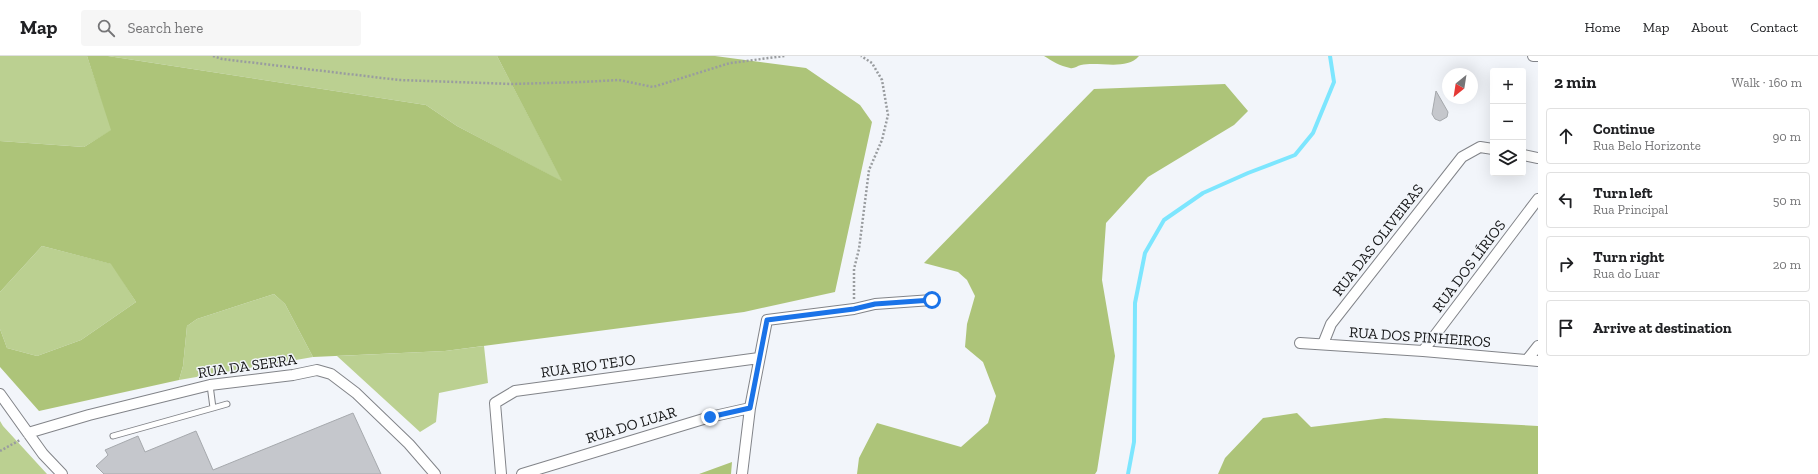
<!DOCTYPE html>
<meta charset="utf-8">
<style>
:root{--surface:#fff;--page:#f6f6f6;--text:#202124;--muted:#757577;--line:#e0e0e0}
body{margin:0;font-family:"Zilla Slab",serif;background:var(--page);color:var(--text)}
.controls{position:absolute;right:12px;top:12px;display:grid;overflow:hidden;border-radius:4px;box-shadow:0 4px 16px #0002}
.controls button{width:36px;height:36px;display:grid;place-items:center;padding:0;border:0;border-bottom:1px solid var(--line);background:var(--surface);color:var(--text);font:20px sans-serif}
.compass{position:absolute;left:1442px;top:12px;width:36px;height:36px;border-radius:50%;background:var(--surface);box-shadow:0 4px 16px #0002;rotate:210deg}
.stop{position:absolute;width:12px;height:12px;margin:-9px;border:3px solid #1a73e8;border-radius:50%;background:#fff}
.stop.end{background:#1a73e8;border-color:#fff;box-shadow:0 1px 4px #0008}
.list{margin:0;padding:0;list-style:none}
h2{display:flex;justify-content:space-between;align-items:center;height:52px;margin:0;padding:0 16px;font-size:17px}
h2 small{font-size:13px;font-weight:400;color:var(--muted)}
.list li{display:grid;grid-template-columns:26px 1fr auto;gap:12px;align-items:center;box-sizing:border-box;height:56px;margin:0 8px 8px;padding:0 8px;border:1px solid var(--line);border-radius:4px}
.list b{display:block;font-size:15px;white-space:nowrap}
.list p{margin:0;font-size:13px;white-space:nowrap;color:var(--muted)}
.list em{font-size:13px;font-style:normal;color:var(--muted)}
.icon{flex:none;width:22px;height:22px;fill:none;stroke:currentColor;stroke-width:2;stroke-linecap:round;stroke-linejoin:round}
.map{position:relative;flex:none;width:1538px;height:418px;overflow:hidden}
header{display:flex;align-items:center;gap:24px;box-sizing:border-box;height:56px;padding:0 20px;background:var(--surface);border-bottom:1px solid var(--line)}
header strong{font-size:19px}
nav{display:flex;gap:22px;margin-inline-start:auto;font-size:14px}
.search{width:280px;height:36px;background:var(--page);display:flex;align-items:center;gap:10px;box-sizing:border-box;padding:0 14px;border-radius:4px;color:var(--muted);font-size:15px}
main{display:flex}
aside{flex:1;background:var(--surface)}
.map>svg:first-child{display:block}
.green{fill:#bbd091}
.forest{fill:#adc479}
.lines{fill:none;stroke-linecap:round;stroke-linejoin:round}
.stream{stroke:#7de6fe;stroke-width:4}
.building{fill:#c5c7cc;stroke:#a6a9ad}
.lane-casing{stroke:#828489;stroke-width:7}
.street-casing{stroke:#828489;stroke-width:12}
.path{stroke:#999c9f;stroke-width:2.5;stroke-dasharray:2 2;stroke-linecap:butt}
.lane{stroke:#fff;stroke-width:5}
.street{stroke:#fff;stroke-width:10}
.route{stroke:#1a73e8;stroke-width:5}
.labels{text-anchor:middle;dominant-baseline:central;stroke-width:3;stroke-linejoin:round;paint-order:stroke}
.street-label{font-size:15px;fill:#151617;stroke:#f2f5fa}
</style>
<header>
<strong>Map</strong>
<div class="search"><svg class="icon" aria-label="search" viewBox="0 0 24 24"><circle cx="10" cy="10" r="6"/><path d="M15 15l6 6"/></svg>Search here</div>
<nav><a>Home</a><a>Map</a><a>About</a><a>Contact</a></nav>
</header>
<main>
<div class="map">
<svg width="1538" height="418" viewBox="0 0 1538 418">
<rect width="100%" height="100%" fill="#f2f5fa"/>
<!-- green -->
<path class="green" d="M 0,0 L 87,0 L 112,74 L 84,91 L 0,85 Z
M 108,0 L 497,0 L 563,126 L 457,70 L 426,49 Z
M 42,190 L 112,208 L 136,246 L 81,284 L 37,300 L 7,292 L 0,273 L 0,236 Z
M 274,238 L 285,248 L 313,301 L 179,324 L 183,310 L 187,270 L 197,263 Z
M 484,290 L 488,327 L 439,337 L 436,366 L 420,376 L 337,300 L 445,295 Z
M 0,365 L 3,370 L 47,418 L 0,418 Z"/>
<!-- forest -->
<path class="forest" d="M 87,0 L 108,0 L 426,49 L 457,70 L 562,125 L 497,0 L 715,0 L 806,12 L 860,49 L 872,66 L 835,236 L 744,256 L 445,295 L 313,301 L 285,248 L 274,238 L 197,263 L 187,270 L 183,310 L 179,324 L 39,355 L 0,311 L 0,273 L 7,292 L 37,300 L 81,284 L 136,246 L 111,208 L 42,190 L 0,236 L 0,85 L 84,91 L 111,74 Z
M 1044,0 L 1139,0 C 1126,15 1099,5 1081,9 C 1077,10 1074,13 1070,12 C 1060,10 1052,5 1044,0 Z
M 1225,28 L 1248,55 L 1234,69 L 1148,121 L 1106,167 L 1102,224 L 1115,300 L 1097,415 L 1095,418 L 857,418 L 859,402 L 877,367 L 961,391 L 988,367 L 996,340 L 983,306 L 965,291 L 967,268 L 975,240 L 967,224 L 958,216 L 924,207 L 1094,33 Z
M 1297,357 L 1311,371 L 1385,362 L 1538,370 L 1538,418 L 1218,418 L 1225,402 L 1263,362 Z
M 732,406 L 731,418 L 699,418 Z"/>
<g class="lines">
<!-- stream -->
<path class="stream" d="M 1128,418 L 1134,386 L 1135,247 L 1145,197 L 1164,164 L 1203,137 L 1248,117 L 1295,99 L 1313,77 L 1334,26 L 1330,0"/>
</g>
<!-- building -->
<path class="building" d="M 1436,35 L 1448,56 L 1447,61 L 1440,65 L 1435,63 L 1432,58 Z
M 353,357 L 381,418 L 104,418 L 96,410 L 108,399 L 105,394 L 138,380 L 145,396 L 196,375 L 213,414 Z"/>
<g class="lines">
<!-- lane casing -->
<g class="lane-casing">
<path id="lane" d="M 213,352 L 227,348
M 113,380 L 213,352 L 210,329"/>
</g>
<!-- street casing -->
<g class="street-casing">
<path id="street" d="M 1533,0 L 1538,0
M 1523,99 L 1538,102
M 1300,287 L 1423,295 L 1538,305
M 1323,288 L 1331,268 L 1462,101 L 1480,91 L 1493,93
M 1423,295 L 1538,143
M 1527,304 L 1538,290
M 0,338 L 43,398 L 62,418
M 28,377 L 89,359 L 210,329 L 293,319 L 317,314 L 331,318 L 356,337 L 409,388 L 435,418
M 501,418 L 495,347 L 515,335 L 759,302
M 522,418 L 710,361 L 750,352
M 742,418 L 750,352 L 767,264 L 854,253 L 875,248 L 932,244"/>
</g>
<!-- path -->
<path class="path" d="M 213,0 L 222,3 L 399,24 L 512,28 L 582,26 L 619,24 L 653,31 L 730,7 L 785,0
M 854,243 L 854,213 L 859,193 L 869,114 L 882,84 L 888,59 L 882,24 L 872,7 L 861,0
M 0,395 L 20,384"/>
<!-- lane -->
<use href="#lane" class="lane"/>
<!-- street -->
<use href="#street" class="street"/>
</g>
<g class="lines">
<!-- route -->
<path class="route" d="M 710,361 L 750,352 L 767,264 L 854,253 L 875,248 L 932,244"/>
</g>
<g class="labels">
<!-- street labels -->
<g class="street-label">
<text transform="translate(1378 184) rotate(-52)">RUA DAS OLIVEIRAS</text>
<text transform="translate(1469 210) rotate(-53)">RUA DOS LÍRIOS</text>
<text transform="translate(1420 281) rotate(4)">RUA DOS PINHEIROS</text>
<text transform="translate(247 310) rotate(-8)">RUA DA SERRA</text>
<text transform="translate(588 310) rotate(-8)">RUA RIO TEJO</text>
<text transform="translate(631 369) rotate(-17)">RUA DO LUAR</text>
</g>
</g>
</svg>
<div class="controls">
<button>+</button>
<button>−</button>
<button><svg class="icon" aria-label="layers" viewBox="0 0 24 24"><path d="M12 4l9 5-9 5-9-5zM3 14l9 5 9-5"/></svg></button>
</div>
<svg class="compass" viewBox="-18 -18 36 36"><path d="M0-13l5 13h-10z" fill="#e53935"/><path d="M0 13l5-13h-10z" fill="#757577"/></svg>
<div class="stop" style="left:932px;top:244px"></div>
<div class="stop end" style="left:710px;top:361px"></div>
</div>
<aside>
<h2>2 min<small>Walk · 160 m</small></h2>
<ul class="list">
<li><svg class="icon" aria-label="ahead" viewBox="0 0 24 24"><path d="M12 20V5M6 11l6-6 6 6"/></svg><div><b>Continue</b><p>Rua Belo Horizonte</p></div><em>90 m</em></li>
<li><svg class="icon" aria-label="left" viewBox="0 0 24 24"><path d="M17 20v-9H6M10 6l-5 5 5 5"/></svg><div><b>Turn left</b><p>Rua Principal</p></div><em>50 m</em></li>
<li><svg class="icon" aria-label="right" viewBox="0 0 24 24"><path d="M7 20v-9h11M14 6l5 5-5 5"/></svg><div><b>Turn right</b><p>Rua do Luar</p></div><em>20 m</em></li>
<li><svg class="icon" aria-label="arrive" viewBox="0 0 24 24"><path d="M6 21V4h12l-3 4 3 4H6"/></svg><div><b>Arrive at destination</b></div></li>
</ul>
</aside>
</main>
